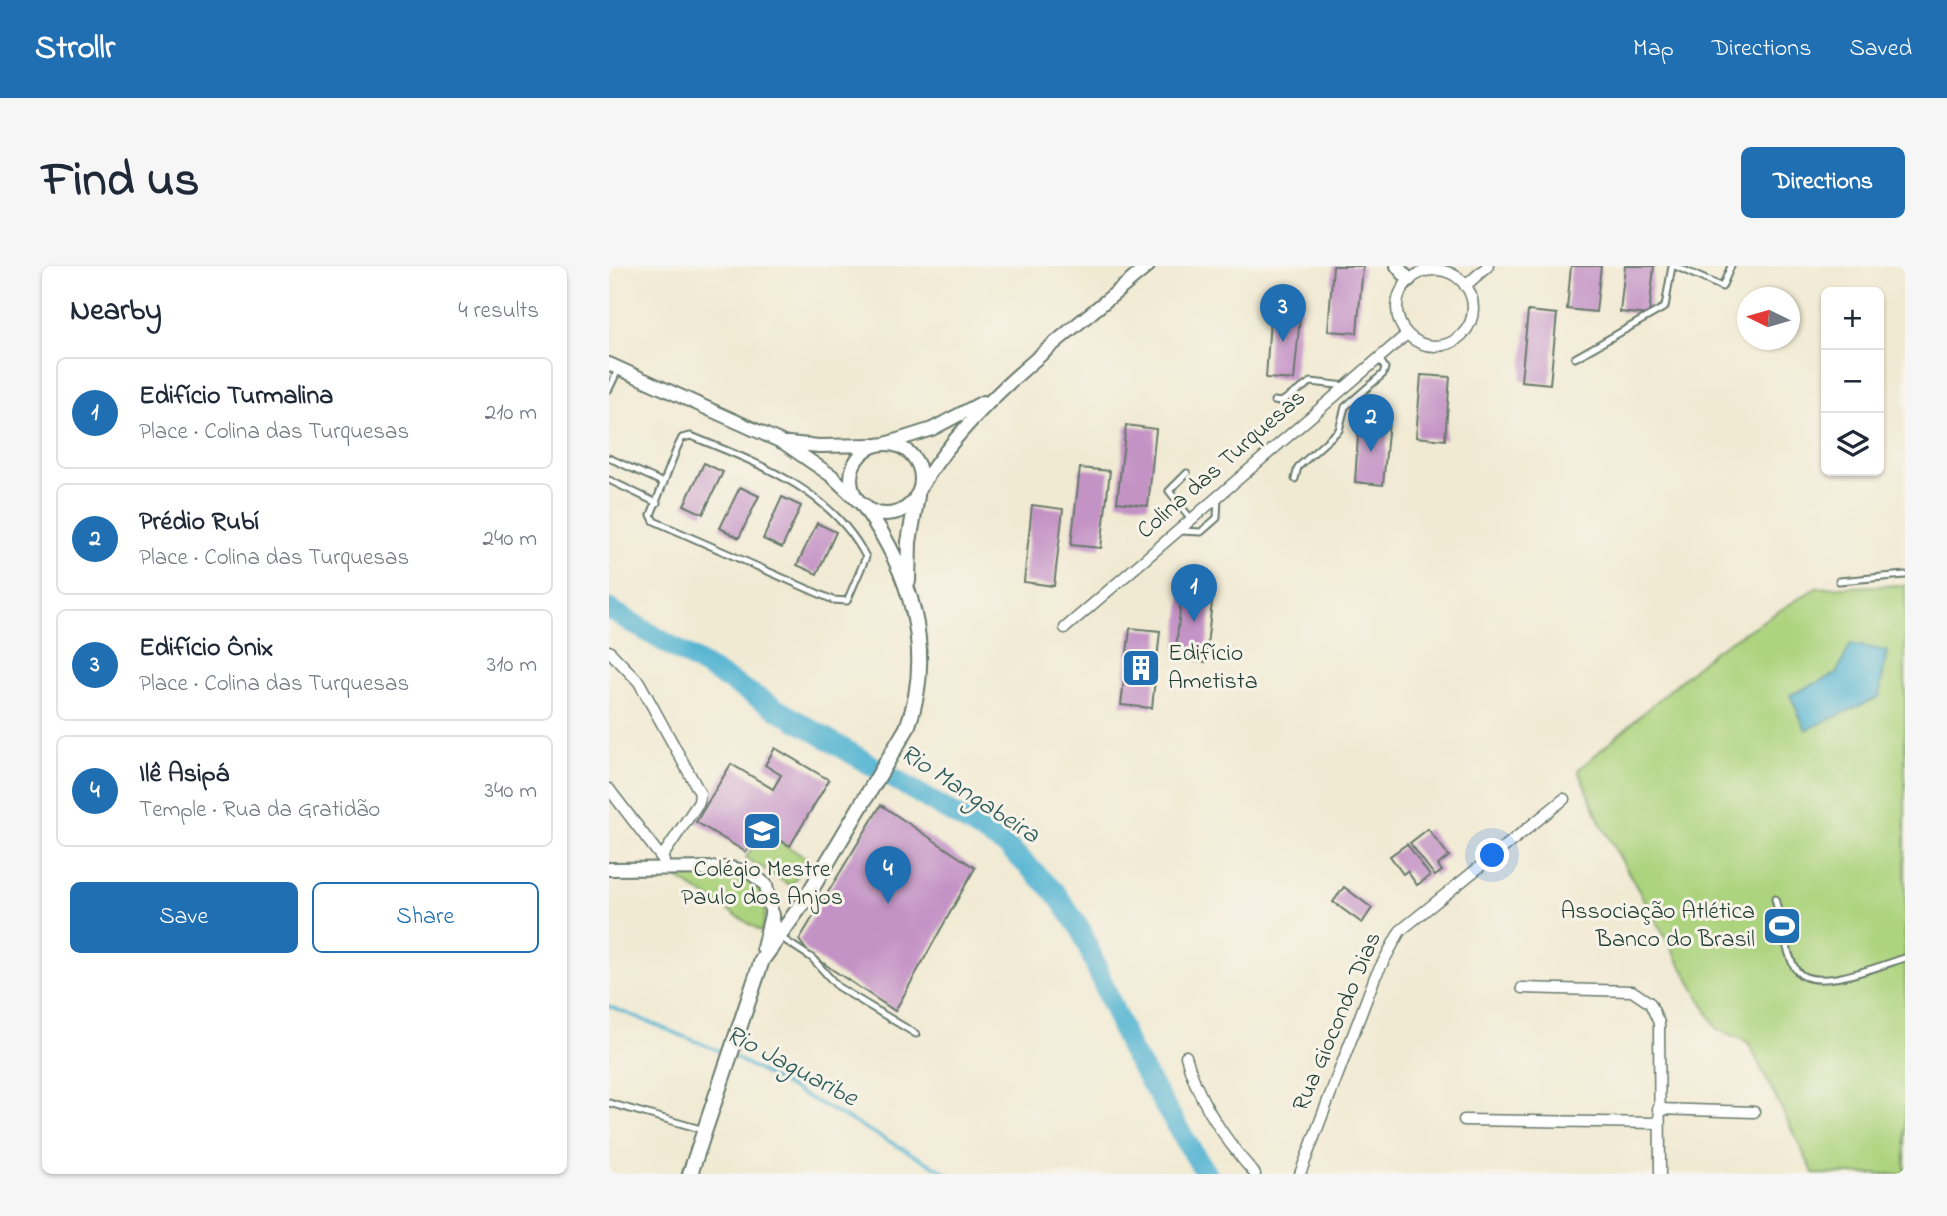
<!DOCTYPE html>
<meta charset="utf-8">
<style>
:root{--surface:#fff;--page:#f6f6f7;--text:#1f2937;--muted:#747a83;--line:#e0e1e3;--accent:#1f6fb2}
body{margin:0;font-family:"Indie Flower",sans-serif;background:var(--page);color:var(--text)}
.controls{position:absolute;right:21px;top:21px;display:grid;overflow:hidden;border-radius:10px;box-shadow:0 2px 5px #0004}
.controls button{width:63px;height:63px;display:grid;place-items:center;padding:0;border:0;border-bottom:2px solid var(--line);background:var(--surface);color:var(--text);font:35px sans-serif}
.compass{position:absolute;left:1128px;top:21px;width:63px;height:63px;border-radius:50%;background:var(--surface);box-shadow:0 2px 5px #0004;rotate:275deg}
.you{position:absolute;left:884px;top:590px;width:24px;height:24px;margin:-18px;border:5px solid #fff;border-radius:50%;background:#1a73e8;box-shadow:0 0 0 10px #1a73e833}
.badge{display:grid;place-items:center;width:46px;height:46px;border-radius:50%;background:var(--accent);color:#fff;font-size:23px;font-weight:700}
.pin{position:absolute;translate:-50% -58px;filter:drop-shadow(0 2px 4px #0008)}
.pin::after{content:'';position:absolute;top:37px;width:24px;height:21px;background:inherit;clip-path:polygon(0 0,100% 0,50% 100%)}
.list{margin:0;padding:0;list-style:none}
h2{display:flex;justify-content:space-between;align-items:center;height:91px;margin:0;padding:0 28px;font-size:30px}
h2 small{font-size:23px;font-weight:400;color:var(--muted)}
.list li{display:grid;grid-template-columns:46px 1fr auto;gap:21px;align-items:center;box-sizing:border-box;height:112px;margin:0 14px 14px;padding:0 14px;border:2px solid var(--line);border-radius:10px}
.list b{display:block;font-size:26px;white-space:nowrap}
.list p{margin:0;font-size:23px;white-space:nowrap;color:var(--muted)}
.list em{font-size:23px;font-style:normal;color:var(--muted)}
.actions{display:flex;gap:14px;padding:21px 28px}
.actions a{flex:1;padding:16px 0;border:2px solid var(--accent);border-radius:10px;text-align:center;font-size:24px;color:var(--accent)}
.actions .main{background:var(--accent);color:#fff}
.icon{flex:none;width:38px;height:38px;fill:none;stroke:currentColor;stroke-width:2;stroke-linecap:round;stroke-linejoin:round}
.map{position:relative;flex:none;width:1296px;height:908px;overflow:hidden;border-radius:10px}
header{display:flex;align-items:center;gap:42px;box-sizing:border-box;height:98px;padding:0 35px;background:var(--accent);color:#fff}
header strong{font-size:33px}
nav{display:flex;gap:38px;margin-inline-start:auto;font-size:24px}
.intro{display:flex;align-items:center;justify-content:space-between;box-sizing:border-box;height:168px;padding:0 42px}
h1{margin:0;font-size:49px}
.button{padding:18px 32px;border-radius:10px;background:var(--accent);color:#fff;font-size:24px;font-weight:700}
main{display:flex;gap:42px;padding:0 42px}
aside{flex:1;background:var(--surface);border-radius:10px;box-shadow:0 2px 5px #0004}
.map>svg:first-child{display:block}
.green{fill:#acd37d;stroke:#668858;stroke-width:2}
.water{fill:#53b4d2;stroke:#397883;stroke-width:2}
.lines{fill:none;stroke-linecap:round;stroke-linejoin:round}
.stream{stroke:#53b4d2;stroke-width:3.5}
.river{stroke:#53b4d2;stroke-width:21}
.building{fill:#c493c6}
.service-casing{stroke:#687a6c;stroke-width:9}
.minor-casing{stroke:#687a6c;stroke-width:13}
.tertiary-casing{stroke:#687a6c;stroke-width:16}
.secondary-casing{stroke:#687a6c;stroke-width:18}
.service{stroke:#fff;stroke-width:5}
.minor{stroke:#fff;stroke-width:10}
.tertiary{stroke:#fff;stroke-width:12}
.secondary{stroke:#fff;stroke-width:14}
.labels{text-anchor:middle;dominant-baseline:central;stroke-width:6;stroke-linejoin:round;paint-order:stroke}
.street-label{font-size:24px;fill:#1f3d34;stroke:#f7f3e8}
.poi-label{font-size:24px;fill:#1f3d34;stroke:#f7f3e8;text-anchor:start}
.water-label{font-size:26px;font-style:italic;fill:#2c5b5c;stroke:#f7f3e8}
</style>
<header>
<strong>Strollr</strong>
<nav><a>Map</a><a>Directions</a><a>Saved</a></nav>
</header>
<div class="intro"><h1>Find us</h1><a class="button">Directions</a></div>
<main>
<aside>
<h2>Nearby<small>4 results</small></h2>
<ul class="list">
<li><span class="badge">1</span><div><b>Edifício Turmalina</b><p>Place · Colina das Turquesas</p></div><em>210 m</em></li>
<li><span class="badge">2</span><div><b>Prédio Rubí</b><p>Place · Colina das Turquesas</p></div><em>240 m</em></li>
<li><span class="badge">3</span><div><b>Edifício Ônix</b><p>Place · Colina das Turquesas</p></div><em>310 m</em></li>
<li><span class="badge">4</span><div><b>Ilê Asipá</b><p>Temple · Rua da Gratidão</p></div><em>340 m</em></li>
</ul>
<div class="actions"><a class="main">Save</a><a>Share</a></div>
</aside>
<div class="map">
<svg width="1296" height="908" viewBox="0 0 1296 908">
<rect width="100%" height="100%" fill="#f7f3e8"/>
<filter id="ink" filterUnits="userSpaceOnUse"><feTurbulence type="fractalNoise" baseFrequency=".0143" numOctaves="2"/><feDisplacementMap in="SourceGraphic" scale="14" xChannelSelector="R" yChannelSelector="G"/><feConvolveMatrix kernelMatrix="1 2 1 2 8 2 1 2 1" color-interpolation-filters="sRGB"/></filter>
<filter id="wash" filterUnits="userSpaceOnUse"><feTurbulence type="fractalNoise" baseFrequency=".00686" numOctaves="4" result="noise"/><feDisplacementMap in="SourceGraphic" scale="28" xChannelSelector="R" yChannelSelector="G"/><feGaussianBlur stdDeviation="1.57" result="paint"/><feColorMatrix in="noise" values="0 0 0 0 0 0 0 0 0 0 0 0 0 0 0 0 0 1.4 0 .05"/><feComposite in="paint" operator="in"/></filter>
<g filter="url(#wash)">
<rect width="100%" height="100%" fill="#f1ead3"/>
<!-- green -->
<path class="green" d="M 1296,319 L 1296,908 L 1205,908 L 1139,776 L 1108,763 L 992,558 L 969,504 L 1104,386 L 1207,322 Z
M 153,565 L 199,593 L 182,620 L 137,592 Z
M 117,607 C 153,611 162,632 153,666 L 62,608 Z"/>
<!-- water -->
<path class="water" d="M 1242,378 L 1278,385 L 1270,431 L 1197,464 L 1181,429 L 1227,408 Z"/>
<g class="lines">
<!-- stream -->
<path class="stream" d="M 0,740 L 118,788
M 125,791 L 340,908"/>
<!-- river -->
<path class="river" d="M 0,343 L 398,580 L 446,626 L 472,664 L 521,783 L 597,908"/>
</g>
<g id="blocks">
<!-- building -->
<path class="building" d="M 724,0 L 754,0 L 748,67 L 719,65 Z
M 962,0 L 992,0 L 987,46 L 958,43 Z
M 1016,0 L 1045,0 L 1040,49 L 1011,46 Z
M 662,39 L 692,40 L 685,114 L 657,112 Z
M 919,45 L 948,48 L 941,118 L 912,115 Z
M 812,109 L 841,111 L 836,174 L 807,171 Z
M 750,154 L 780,156 L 774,219 L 746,216 Z
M 517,159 L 547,163 L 539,240 L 508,236 Z
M 95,197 L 114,206 L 94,248 L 75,239 Z
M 471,202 L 501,205 L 492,282 L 462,279 Z
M 131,221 L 150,230 L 130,272 L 111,262 Z
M 173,231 L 192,240 L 173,282 L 154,273 Z
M 423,239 L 454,243 L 445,320 L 415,316 Z
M 208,257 L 227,266 L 208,308 L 188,299 Z
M 574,315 L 605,319 L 596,396 L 566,392 Z
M 521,362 L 551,365 L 543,442 L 512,439 Z
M 166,482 L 220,514 L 181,580 L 161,569 L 165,563 L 154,557 L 137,586 L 87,556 L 122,498 L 164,523 L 172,509 L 156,499 Z
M 272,539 L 366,602 L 286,745 L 224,704 L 198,685 L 190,674 Z
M 819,563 L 840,590 L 829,599 L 833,605 L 826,610 L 801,577 Z
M 798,578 L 821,610 L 808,619 L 798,605 L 794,608 L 781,590 Z
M 735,621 L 763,642 L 753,657 L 724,636 Z"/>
</g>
</g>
<g filter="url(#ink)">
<use href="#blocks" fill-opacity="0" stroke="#687a6c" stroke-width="2"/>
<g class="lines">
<!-- service casing -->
<g class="service-casing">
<path id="service" d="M 1066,0 L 1113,21 L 1122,0
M 966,92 L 1056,41 L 1063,0
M 0,123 L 9,104
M 665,135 L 672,136 L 702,116 L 737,120
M 82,170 C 148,197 222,223 257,291 L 238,335 L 224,334 L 45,255 L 42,249 L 68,182 L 73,172 Z
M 0,192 L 55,217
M 578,207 L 560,225 L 582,253
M 686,213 L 689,201 L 730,164 L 736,141 L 774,108 L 776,102 L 770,92
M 0,214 L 48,237
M 572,265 L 592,266 L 608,252 L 609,231
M 1230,315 L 1296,309
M 1166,633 C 1171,650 1178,693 1188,705 C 1206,727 1272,699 1296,692
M 171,671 L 203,692 L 229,721 L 307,768
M 0,837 L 95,864"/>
</g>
<!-- minor casing -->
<g class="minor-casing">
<path id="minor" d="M788 42a38 38 0 1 1 76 0a38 38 0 1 1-76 0Z
M 856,20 L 879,0
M 456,362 L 798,68
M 0,385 L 30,416 L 91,527 L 90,536 L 53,591
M 0,523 L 55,595
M 913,722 L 1023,725 L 1041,737 L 1050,757 L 1051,908
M 577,790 C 588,833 617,875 646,908
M 1049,843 L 1145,846
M 855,854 L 1049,857
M 691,908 L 766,711 L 791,665 L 955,533"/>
</g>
<!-- tertiary casing -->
<g class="tertiary-casing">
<path id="tertiary" d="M 788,0 L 800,14
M 0,98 L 175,177 L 223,210 L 250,236
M 179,177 L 210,180 L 266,179
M 279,177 L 323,163 L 374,136
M242 213a35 35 0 1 1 70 0a35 35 0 1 1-70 0Z
M 311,222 C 366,132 459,68 539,0
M 0,603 L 122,602 L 142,607 L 157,619 L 165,659"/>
</g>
<!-- secondary casing -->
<g class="secondary-casing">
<path id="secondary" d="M 299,315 L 300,276 L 308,230
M 155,682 L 163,649
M 81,908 L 153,694 L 196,634 L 298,462 C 327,385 301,305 255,240"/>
</g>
<!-- service -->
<use href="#service" class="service"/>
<!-- minor -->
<use href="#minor" class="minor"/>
<!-- tertiary -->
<use href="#tertiary" class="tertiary"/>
<!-- secondary -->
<use href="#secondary" class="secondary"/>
</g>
</g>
<!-- icons -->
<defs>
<g id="building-square" transform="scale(2.0125)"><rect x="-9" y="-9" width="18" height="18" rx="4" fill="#1f6fb2" stroke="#f7f3e8"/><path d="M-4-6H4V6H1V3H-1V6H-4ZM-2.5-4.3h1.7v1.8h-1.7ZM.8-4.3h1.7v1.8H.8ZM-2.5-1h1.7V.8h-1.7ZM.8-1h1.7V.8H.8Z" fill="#fff"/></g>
<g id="school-square" transform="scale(2.0125)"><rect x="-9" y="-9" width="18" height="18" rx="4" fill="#1f6fb2" stroke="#f7f3e8"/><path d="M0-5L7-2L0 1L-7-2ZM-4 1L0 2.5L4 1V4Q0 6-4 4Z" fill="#fff"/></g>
<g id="stadium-square" transform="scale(2.0125)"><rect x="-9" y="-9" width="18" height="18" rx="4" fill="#1f6fb2" stroke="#f7f3e8"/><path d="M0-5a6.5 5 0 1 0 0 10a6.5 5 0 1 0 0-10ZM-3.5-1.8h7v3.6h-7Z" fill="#fff"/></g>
</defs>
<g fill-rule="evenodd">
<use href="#building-square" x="532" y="402"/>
<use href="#school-square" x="153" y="565"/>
<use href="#stadium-square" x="1173" y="660"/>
</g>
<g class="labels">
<!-- street labels -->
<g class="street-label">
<text transform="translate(613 199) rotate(-41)">Colina das Turquesas</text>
<text transform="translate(729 756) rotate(-67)">Rua Giocondo Dias</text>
</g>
<!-- poi labels -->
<g class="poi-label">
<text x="559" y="388">Edifício<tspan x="559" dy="28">Ametista</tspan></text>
<text x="153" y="604" text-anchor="middle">Colégio Mestre<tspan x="153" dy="28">Paulo dos Anjos</tspan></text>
<text x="1146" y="646" text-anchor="end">Associação Atlética<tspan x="1146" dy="28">Banco do Brasil</tspan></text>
</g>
<!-- water labels -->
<g class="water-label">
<text transform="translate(360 529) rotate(33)">Rio Mangabeira</text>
<text transform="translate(182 801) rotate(28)">Rio Jaguaribe</text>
</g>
</g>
</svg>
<div class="controls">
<button>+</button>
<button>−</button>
<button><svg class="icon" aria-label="layers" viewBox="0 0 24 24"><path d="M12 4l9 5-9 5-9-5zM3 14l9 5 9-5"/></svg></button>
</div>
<svg class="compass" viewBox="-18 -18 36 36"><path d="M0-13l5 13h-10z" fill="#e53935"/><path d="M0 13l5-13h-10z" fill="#747a83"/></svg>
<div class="you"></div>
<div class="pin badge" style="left:585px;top:356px">1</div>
<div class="pin badge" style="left:762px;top:186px">2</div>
<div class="pin badge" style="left:674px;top:76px">3</div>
<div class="pin badge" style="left:279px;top:638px">4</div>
</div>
</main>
